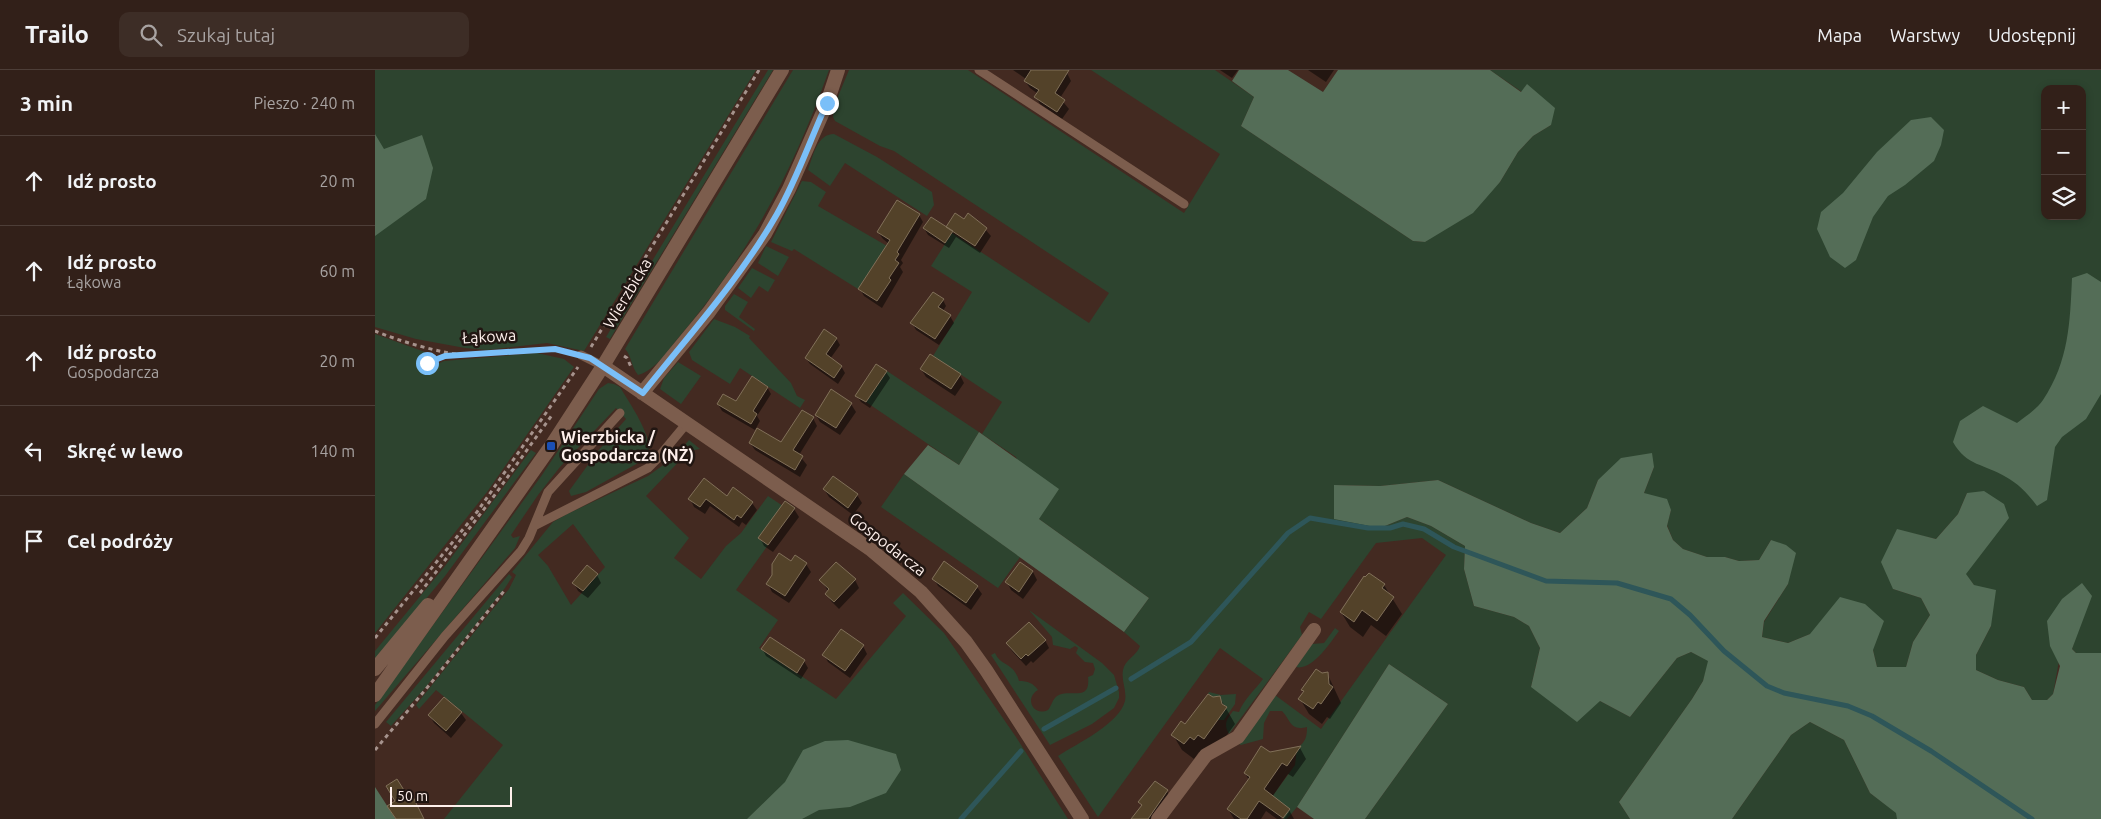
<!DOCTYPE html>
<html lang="pl">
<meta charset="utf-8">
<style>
:root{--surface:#322019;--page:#3d2d26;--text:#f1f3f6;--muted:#a8a3a2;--line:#4d3e38}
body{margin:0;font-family:Ubuntu,sans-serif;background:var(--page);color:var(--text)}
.controls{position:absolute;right:15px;top:15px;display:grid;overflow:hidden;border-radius:10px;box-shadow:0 2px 8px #0003}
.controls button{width:45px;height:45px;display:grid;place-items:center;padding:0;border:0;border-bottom:1px solid var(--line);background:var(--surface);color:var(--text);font:25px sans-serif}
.scale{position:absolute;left:15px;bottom:12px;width:122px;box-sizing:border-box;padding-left:5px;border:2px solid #fef0ec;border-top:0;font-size:14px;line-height:18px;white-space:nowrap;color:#fef0ec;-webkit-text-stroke:4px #211612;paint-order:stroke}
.stop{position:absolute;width:15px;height:15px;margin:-11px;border:4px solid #7abff8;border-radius:50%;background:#fff}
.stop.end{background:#7abff8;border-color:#fff;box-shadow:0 1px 5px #0008}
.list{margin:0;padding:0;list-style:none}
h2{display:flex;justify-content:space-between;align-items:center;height:65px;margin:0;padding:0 20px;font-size:21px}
h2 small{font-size:16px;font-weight:400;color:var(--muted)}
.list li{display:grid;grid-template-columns:32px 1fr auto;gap:15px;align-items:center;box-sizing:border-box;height:90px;padding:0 20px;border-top:1px solid var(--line)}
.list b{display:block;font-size:19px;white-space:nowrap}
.list p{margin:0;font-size:16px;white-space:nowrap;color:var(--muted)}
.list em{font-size:16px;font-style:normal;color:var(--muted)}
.icon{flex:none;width:28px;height:28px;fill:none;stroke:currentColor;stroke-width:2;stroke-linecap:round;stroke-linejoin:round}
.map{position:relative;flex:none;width:1726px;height:749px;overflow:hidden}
header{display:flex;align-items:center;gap:30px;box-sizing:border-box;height:70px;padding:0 25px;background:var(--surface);border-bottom:1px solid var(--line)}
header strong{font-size:24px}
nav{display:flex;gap:28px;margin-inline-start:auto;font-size:18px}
.search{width:350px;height:45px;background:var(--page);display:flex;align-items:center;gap:12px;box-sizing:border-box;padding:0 18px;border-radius:10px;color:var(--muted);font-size:19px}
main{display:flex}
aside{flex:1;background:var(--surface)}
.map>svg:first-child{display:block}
.green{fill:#2d442f;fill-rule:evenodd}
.forest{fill:#546d57}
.shadow{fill:#0007}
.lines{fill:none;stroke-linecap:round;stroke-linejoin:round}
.stream{stroke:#2e5659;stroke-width:5}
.building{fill:#534229;stroke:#817059}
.path{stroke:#a6938d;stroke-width:3;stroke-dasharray:4 4;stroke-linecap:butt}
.service{stroke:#7c5d4d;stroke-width:9}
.minor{stroke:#7c5d4d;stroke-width:14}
.tertiary{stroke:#7c5d4d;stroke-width:14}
.route{stroke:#7abff8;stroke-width:6}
.transit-dot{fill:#1a4fb4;stroke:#211612;stroke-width:2}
.labels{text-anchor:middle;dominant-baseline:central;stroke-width:5;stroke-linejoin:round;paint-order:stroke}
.street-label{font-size:16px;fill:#fef0ec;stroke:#211612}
.poi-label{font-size:16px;font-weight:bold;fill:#fef0ec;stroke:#211612;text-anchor:start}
</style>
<header>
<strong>Trailo</strong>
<div class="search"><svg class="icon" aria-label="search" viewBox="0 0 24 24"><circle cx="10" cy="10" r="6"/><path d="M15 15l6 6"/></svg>Szukaj tutaj</div>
<nav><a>Mapa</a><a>Warstwy</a><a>Udostępnij</a></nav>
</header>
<main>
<aside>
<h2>3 min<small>Pieszo · 240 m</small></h2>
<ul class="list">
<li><svg class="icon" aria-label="ahead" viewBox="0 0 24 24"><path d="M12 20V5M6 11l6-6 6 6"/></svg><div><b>Idź prosto</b></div><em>20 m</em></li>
<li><svg class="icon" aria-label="ahead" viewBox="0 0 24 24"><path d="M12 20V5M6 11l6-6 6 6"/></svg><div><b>Idź prosto</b><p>Łąkowa</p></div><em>60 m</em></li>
<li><svg class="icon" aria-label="ahead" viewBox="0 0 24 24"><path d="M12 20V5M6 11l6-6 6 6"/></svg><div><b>Idź prosto</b><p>Gospodarcza</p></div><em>20 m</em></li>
<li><svg class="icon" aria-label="left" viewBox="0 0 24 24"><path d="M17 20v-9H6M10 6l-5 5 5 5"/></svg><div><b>Skręć w lewo</b></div><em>140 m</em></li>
<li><svg class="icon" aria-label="arrive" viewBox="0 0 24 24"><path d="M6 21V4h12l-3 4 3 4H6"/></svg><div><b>Cel podróży</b></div></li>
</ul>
</aside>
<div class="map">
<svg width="1726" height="749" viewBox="0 0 1726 749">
<rect width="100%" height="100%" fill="#432a21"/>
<!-- green -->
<path class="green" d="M 0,0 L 381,0 L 209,281 L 172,273 L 112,280 L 90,278 L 41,269 L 0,257 Z
M 393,0 L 398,0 L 235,269 L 231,267 Z
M 418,0 L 454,0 C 418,102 374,184 304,267 C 293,280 281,300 263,305 C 256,297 257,286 250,279 Z
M 474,0 L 593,0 L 809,143 L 845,84 L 716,0 L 840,0 L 879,27 L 866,56 L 1038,171 L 1050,172 L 1125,112 L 1143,82 L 1158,66 L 1176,55 L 1152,15 L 1147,22 L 1115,0 L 1726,0 L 1726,583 L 1701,583 L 1697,579 L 1703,559 L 1684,591 L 1678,624 L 1672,630 L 1657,630 L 1649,617 L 1623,610 L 1601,600 L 1601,585 L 1616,556 L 1599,515 L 1590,504 L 1608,481 L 1592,423 L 1583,444 L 1561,469 L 1522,460 L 1518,519 L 1546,528 L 1555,545 L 1538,572 L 1531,597 L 1502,597 L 1498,580 L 1435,564 L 1413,573 L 1387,567 L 1389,552 L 1413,514 L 1396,470 L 1384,490 L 1364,491 L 1350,487 L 1332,487 L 1308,479 L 1298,470 L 1292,455 L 1296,440 L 1269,423 L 1279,397 L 1223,410 L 1212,438 L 1185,463 L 1156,453 L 1063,410 L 1005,416 L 960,415 L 1005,458 L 1032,447 L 1056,456 L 1090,476 L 1089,499 L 1099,536 L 1139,547 L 1154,556 L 1165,578 L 1156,617 L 1225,631 L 1255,647 L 1302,588 L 1316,582 L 1334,591 L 1328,611 L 1317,629 L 1244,732 L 1255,749 L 990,749 L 1073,634 L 1014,594 L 922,737 L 912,749 L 909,749 L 891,735 L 920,695 L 922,678 C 931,672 932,666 932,657 C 915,661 917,652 907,641 L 895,641 L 889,653 L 888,669 L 866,675 L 864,674 L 900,625 L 946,659 L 1071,485 L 1047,468 L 1001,473 L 946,549 L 934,542 L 925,557 L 927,565 L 854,664 C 848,654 852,649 858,641 L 864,642 C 869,629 880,620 888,609 L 845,578 L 723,747 L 683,686 C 703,673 744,654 750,631 C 752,620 746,611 748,600 C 750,589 761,587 765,576 L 749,562 L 774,528 L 664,449 L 641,387 L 607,364 L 627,332 L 558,286 L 597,222 L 556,196 L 577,163 L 714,253 L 734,223 L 519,81 L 505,76 L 460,51 L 458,47 L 459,36 ZM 1670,19 L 1707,19 L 1707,146 L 1670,146 Z
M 459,64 L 502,87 L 557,122 L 559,135 L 552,146 L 470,93 L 455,116 L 433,100 C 438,86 442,64 459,64 Z
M 427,111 L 436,112 L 451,122 L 443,136 L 512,176 L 483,219 L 419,179 L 417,181 L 396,172 Z
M 391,176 L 414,187 L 403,206 L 383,193 Z
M 377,198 L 400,210 L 393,222 L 384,216 L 376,228 L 363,218 Z
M 359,224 L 373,232 L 364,247 L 380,259 L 379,261 L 350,240 L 350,236 Z
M 339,249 L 360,257 L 375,266 L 374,268 L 416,313 L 422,326 L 430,330 L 425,338 L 365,298 L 355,314 L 317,290 L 314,282 Z
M 0,264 L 50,282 L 51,288 L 42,296 L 50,300 L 69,291 L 162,283 L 189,289 L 199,297 L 112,422 L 0,563 Z
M 303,292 L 326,306 L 306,334 L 285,319 L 289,308 Z
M 512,301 L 604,362 L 584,395 L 491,332 Z
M 233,313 L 239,314 L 245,317 C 253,331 279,367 273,383 C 272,387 268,389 265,392 L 211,422 L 196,426 L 194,421 L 223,381 L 251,349 L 241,338 L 185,397 L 163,425 L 136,465 L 138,468 L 145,466 L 140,478 L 0,641 L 0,635 L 167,405 L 224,319 Z
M 314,370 L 325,379 L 314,381 L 271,426 L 314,468 L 299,488 L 326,509 L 351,476 L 366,463 L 393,426 L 417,442 L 408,454 L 399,447 L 383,468 L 393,475 L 361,520 L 403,550 L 384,578 L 461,629 L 531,546 L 518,533 L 528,523 L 569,563 L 641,667 L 693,749 L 69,749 L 128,675 L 61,620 L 44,639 L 41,635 L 134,519 L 141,505 L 137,502 L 178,452 L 192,444 L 273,406 L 298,388 ZM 198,454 L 230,497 L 196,535 L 173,496 L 163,485 Z
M 156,380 L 161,383 L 70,506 L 0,590 L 0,581 L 70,496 Z
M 529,404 L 645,487 L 623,518 L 506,437 Z
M 134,504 L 137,507 L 130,518 L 50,618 L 16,656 L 11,652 Z
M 654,540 L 727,593 L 739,605 L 744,622 L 744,628 L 739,638 L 717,654 L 675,675 L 616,585 L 620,583 C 626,597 639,592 644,611 C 653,611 658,613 663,620 C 649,628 658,647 673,640 C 677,635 677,630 682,626 C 694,618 716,633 713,607 L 718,605 L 720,599 L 718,593 L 710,592 L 701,583 L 703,578 L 700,576 L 695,579 L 678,575 L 677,567 Z
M 960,558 L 964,561 C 955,573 937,601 921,597 L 937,574 L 949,573 Z
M 834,622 L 846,625 L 861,624 L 860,634 L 849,650 L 842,650 L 851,637 L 833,624 Z
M 1435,652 L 1469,670 L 1495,723 L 1522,743 L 1522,749 L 1357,749 L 1416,665 Z"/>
<!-- forest -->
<path class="forest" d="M 864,0 L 913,0 L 948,22 L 963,0 L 1115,0 L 1146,22 L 1152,14 L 1180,38 L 1176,55 L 1158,66 L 1143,82 L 1125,112 L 1098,143 L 1050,172 L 1038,171 L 866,56 L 879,27 L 857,11 Z
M 1556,47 L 1569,60 L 1566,75 L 1559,91 L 1530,115 L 1513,126 L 1498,147 L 1481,190 L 1470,198 L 1455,187 L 1442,159 L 1446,142 L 1468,123 L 1502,82 L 1536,50 Z
M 0,64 L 9,79 L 47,65 L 58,98 L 51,129 L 0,166 Z
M 1712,203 L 1726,212 L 1726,324 L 1711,349 L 1687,367 L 1680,377 L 1672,430 L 1662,436 C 1654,425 1644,414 1631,407 C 1610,394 1591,396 1578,372 L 1585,351 L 1608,336 L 1642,353 C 1650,347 1662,339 1668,330 C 1694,291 1695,252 1697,208 Z
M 604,362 L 684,419 L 664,449 L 774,528 L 749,562 L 529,404 L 553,375 L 584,395 Z
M 1277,383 L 1279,397 L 1269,423 L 1292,429 L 1296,440 L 1292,456 L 1298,470 L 1308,479 L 1332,487 L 1350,487 L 1364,491 L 1384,490 L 1396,470 L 1411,475 L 1421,483 L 1413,514 L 1389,551 L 1387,567 L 1413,573 L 1435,564 L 1465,527 L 1490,534 L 1509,551 L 1498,580 L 1502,597 L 1531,597 L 1538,572 L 1555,545 L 1546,528 L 1518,519 L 1506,492 L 1522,459 L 1561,469 L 1583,444 L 1592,423 L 1609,421 L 1629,434 L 1634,448 L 1591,504 L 1599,515 L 1621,520 L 1616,556 L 1601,585 L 1601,600 L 1623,610 L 1649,617 L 1657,630 L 1672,630 L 1678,624 L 1685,596 L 1675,576 L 1672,551 L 1687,529 L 1707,513 L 1717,526 L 1697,579 L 1701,583 L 1726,583 L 1726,749 L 1522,749 L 1521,743 L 1495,723 L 1469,670 L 1435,652 L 1416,665 L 1357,749 L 1255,749 L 1244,732 L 1317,629 L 1328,611 L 1333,591 L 1316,582 L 1302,588 L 1255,647 L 1225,631 L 1202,652 L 1156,617 L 1165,578 L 1154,556 L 1139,547 L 1099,536 L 1089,499 L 1090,476 L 1056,456 L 1032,447 L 1005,458 L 959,449 L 959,415 L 1005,416 L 1063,410 L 1156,453 L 1185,463 L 1212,438 L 1223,410 L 1246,388 Z
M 1014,594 L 1073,634 L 990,749 L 939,749 L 922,737 Z
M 473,670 L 521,684 L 526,700 L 511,723 L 475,737 L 444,740 L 427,749 L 372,749 L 410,712 L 428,680 L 450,671 Z
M 0,717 L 20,748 L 21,749 L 0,749 Z"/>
<!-- shadow -->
<path class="shadow" d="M 638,0 L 687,0 L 692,3 L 696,11 L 685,28 L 694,39 L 687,49 L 665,34 L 661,27 L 663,24 L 655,18 L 650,11 L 651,9 Z
M 845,0 L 863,0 L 857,8 Z
M 933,0 L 959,0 L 951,12 Z
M 544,145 L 548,152 L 526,190 L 528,193 L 525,197 L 528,202 L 507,238 L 489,226 L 485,219 L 514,174 L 508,169 L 503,162 Z
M 593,145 L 603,151 L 616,166 L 605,183 L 581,167 L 574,178 L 553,165 L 549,158 L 575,161 L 589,150 Z
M 568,230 L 571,236 L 568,241 L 575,246 L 579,253 L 564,275 L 541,260 L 537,253 Z
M 461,268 L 465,275 L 455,289 L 466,296 L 470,303 L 463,314 L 435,294 L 431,288 Z
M 546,299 L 585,305 L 589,313 L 580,326 L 551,307 Z
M 511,302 L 515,308 L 495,338 L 486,332 L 482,326 Z
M 392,317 L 396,324 L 382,346 L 385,351 L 380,360 L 347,341 L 343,334 L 361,333 Z
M 476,334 L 481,342 L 465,365 L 445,352 L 441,345 Z
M 438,348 L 442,356 L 424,385 L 432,395 L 425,407 L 380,380 L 375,373 L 406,374 Z
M 458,407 L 482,425 L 487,433 L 478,445 L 454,427 L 449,419 Z
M 352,427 L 377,433 L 382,440 L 371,455 L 367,452 L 364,457 L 335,436 L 330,444 L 319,437 L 315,429 Z
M 419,439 L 424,447 L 398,482 L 389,476 L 385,468 Z
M 417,492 L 431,494 L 436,502 L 414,533 L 397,522 L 393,514 L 399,505 Z
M 461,494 L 480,510 L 484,518 L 464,539 L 456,531 L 451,524 L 453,521 L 446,510 Z
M 645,494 L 658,502 L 662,510 L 648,529 L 636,520 L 632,512 Z
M 222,505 L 226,513 L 213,528 L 203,521 L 199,513 Z
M 559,509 L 602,517 L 607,524 L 596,540 L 563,516 Z
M 1009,515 L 1027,544 L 1011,566 L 996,555 L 988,567 L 975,557 L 966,542 Z
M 395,568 L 429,591 L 433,598 L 426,609 L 391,586 L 388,580 Z
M 670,570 L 674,578 L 658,593 L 656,591 L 651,596 L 637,581 L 632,574 Z
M 488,576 L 492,584 L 475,608 L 453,592 L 449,585 Z
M 952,603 L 966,633 L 955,649 L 952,647 L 947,654 L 934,644 L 925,629 L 929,623 L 928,620 L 947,604 Z
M 845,628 L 860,654 L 838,684 L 828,685 L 824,682 L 819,689 L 807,680 L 798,665 Z
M 86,643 L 91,650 L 76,668 L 59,653 L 55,646 Z
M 925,678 L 931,689 L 918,707 L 913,704 L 897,727 L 914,740 L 919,749 L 909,749 L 914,742 L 911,742 L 906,749 L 902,749 L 891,741 L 886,749 L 859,749 L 853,739 L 874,710 L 870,703 L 895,684 Z
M 792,721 L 795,727 L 780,749 L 759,749 L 767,736 L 765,732 Z"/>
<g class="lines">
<!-- stream -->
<path class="stream" d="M 756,609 L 816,572 L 913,463 L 935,448 L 993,458 L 1015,458 L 1028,454 L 1049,459 L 1079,477 L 1171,511 L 1242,513 L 1296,529 L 1315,545 L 1349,581 L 1392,616 L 1409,623 L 1473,636 L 1497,646 L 1556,681 L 1657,749
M 669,659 L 741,618
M 586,749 L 646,681"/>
</g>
<!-- building -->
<path class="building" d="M 656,0 L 694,0 L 680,23 L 690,30 L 682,42 L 659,27 L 664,20 L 649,11 Z
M 522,130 L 545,144 L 522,182 L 524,184 L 520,190 L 524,193 L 514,208 L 516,210 L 502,231 L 483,219 L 515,170 L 502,162 Z
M 580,143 L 589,149 L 593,143 L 612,158 L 600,176 L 571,157 Z
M 556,147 L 578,161 L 570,173 L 548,158 Z
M 558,222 L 569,229 L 563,237 L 576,245 L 560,269 L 535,253 Z
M 449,259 L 462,268 L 451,284 L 467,296 L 459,308 L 430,288 Z
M 555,284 L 586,304 L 576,319 L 545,299 Z
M 501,294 L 512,301 L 491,332 L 480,326 Z
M 377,306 L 393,317 L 378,341 L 382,344 L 376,354 L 342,334 L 348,324 L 361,331 Z
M 456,319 L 477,333 L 461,358 L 440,345 Z
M 427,340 L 439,347 L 418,380 L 428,386 L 420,400 L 374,373 L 382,358 L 406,372 Z
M 458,406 L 483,424 L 473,438 L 448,419 Z
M 329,408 L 352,426 L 358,417 L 378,432 L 366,448 L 362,445 L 359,450 L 331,429 L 325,437 L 313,429 Z
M 410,431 L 420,438 L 393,475 L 383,468 Z
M 404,483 L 416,491 L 420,485 L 432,493 L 410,526 L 391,514 L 397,505 L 397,494 Z
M 569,491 L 603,516 L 591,533 L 557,509 Z
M 461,492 L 481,509 L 459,532 L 450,524 L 454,519 L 444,510 Z
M 645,492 L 658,501 L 644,522 L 630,512 Z
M 212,495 L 223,504 L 208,521 L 197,513 Z
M 994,503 L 1010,514 L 1007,518 L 1019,527 L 1002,551 L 987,540 L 979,552 L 965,542 L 989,506 L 990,507 Z
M 654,552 L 671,570 L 653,586 L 651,584 L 646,589 L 631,573 Z
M 466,559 L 489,575 L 470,601 L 447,585 Z
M 395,567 L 430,590 L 422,603 L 386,579 Z
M 941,599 L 947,603 L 953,602 L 954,614 L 958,617 L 946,634 L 943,632 L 938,639 L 923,629 L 929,621 L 926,620 Z
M 833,624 L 838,627 L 845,626 L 847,634 L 852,637 L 829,669 L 823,665 L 819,670 L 815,667 L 809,674 L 796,665 L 806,651 L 810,654 Z
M 69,627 L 87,642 L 71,661 L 53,645 Z
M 886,676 L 895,682 L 926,676 L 912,696 L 907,693 L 889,719 L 915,739 L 908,748 L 884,731 L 872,749 L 866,749 L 852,739 L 875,707 L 869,703 Z
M 22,709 L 32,725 L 36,723 L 49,749 L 21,749 L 12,736 L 20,731 L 11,716 Z
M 780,711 L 793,720 L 773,749 L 756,749 L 767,735 L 763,732 Z"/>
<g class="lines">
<!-- path -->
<path class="path" d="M 0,261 C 21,270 70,285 93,285 C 127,284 161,275 196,282
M 216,277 L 384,0
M 249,286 L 252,288 L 256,297
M 45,298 L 60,289 L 84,285
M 45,523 L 119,426 L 177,345
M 0,568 L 102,442 L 203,297
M 0,680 L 56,613 L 129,521"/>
<!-- service -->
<path class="service" d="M 604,0 L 809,134
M 206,285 L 228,296
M 159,456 L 273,398 L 282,389 L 312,353
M 0,654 L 70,566 L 146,481 L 154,468 L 173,422 L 245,343"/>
<!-- minor -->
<path class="minor" d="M 228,296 L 495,479 L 546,522 L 591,572 L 611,600 L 707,749
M 267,323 L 334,242 L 390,164 L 414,119 L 452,33 L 463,0
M 783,749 L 831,685 L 863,667 L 939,560"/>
<!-- tertiary -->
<path class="tertiary" d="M 0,599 L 53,535
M 0,625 L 176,376 L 228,296 L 407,0"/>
</g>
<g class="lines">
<!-- route -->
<path class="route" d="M 52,293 L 70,286 L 180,279 L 215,288 L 268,323 C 314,265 365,209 402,144 C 422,109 435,70 452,33"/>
</g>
<!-- markers -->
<rect class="transit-dot" x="171" y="371" width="10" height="10" rx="2.5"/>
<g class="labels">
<!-- street labels -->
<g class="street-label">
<text transform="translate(252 223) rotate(-59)">Wierzbicka</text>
<text transform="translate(114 266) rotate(-3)">Łąkowa</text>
<text transform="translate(513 474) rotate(38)">Gospodarcza</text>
</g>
<!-- poi labels -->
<g class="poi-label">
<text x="186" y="367">Wierzbicka /<tspan x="186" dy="18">Gospodarcza (NŻ)</tspan></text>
</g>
</g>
</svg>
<div class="controls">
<button>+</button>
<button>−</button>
<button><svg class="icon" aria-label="layers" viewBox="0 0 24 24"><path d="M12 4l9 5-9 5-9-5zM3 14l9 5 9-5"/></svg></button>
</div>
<div class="scale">50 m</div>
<div class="stop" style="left:52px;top:293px"></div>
<div class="stop end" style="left:452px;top:33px"></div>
</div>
</main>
